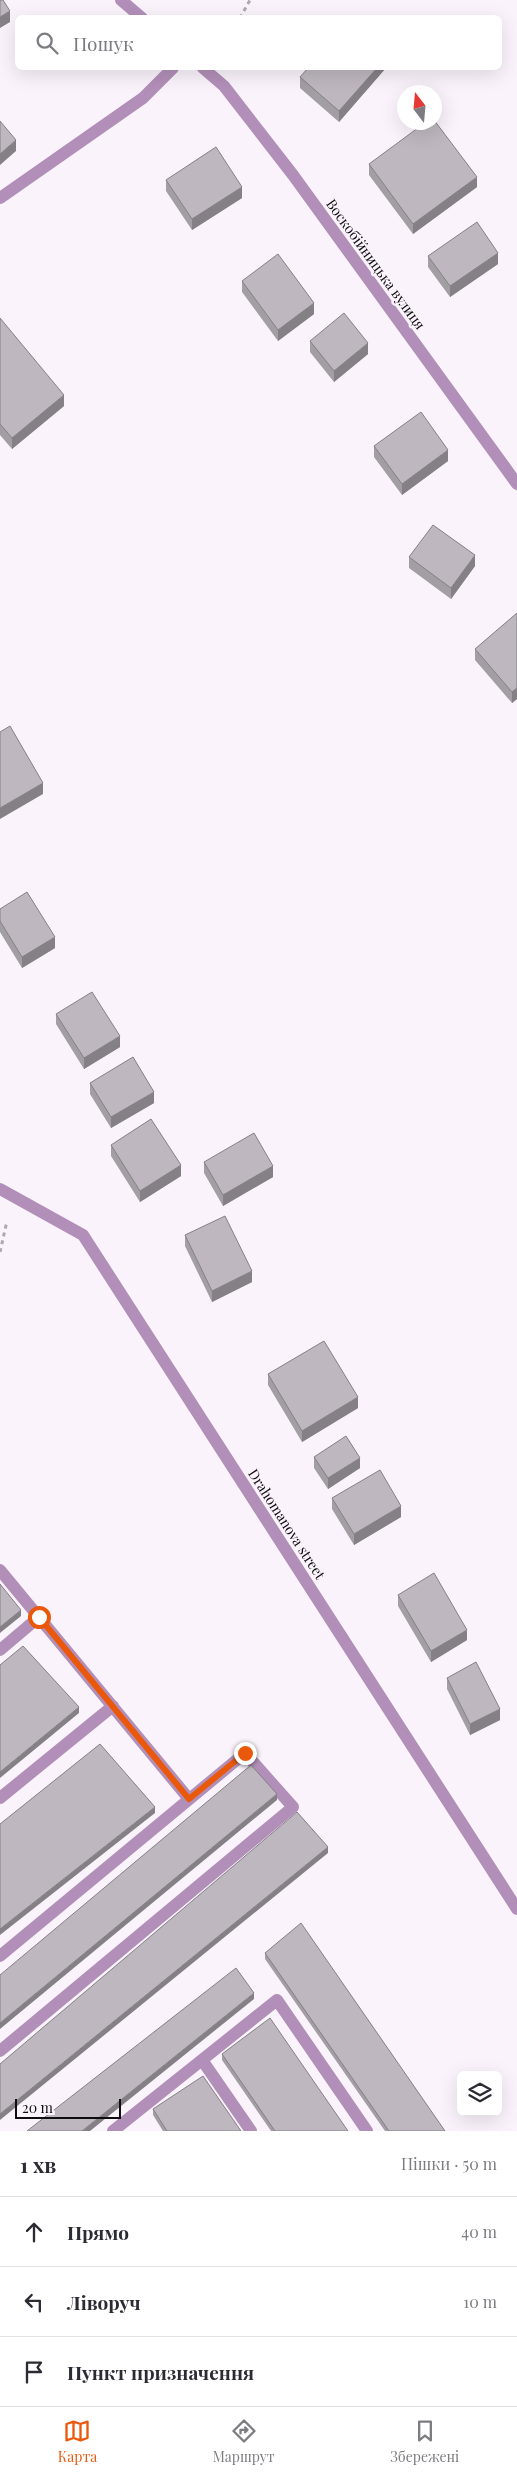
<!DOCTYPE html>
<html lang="uk">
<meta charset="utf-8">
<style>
:root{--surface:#fff;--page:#f7f7f7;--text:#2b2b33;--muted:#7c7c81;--line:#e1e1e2;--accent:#ea580c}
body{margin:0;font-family:"Playfair Display",serif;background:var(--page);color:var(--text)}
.controls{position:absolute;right:15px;bottom:15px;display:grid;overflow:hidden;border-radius:8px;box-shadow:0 5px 20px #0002}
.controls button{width:45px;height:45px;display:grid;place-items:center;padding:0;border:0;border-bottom:1px solid var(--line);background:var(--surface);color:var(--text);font:25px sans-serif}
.compass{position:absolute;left:397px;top:85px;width:45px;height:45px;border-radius:50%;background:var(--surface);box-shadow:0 5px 20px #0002;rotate:344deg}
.scale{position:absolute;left:15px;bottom:12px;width:106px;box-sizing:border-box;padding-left:5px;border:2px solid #0e0c0e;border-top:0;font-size:14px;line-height:18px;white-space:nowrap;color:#0e0c0e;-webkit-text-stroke:4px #faf3fc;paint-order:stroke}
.stop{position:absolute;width:15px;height:15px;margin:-11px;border:4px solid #ea580c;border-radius:50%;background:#fff}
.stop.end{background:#ea580c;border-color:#fff;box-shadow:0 1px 5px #0008}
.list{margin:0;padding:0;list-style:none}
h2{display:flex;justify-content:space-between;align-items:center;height:65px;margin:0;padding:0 20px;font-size:21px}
h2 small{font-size:16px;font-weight:400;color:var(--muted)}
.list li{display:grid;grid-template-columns:32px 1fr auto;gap:15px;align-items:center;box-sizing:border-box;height:70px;padding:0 20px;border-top:1px solid var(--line)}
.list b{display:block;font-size:19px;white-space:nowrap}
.list em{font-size:16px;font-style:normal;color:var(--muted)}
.icon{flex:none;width:28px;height:28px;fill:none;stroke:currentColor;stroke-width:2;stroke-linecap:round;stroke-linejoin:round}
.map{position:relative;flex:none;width:517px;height:2131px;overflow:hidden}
.search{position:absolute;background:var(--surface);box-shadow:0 5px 20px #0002;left:15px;right:15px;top:15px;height:55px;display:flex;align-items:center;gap:12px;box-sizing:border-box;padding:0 18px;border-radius:8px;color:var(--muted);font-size:19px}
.sheet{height:275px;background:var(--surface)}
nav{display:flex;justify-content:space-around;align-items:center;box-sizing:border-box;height:70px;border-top:1px solid var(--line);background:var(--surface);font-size:14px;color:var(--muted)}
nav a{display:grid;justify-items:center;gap:2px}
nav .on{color:var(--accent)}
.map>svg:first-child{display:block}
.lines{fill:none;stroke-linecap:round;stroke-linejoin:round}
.path{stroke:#aea8af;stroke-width:3;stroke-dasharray:4 4;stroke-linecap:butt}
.service{stroke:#b28fb8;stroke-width:12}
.minor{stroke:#b28fb8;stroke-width:12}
.wall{fill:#a39da4}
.shaded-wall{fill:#858086}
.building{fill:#beb7bf;stroke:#858086}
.route{stroke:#ea580c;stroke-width:6}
.labels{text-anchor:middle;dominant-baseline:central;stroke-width:5;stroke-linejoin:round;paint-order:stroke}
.street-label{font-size:14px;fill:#0e0c0e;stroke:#faf3fc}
</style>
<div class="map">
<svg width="517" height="2131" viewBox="0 0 517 2131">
<rect width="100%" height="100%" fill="#faf3fc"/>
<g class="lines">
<!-- path -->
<path class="path" d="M 240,18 L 250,0
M 0,1252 L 7,1221"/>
<!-- service -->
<path class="service" d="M 0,1570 L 189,1799
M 0,1650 L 39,1617
M 0,1798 L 113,1706
M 0,1956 L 245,1753 L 293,1807 L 0,2051
M 202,2060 L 251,2131
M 113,2131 L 277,2000 L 367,2131"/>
<!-- minor -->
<path class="minor" d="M 121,0 L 142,18
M 203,68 L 224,86 L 293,175 L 517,484
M 0,198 L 143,98 L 173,68
M 0,1189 L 83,1235 L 517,1909"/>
</g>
<!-- wall -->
<path class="wall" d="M 385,68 L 385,69 L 339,122 L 300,88 L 300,77 Z
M 369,164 L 477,187 L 413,234 L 369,175 Z
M 166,180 L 242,198 L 192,230 L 166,191 Z
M 428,256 L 498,264 L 450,297 L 428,267 Z
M 242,281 L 314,314 L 278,341 L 242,292 Z
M 0,318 L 64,406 L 12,449 L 0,435 Z
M 310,341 L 368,354 L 334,382 L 310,352 Z
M 374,446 L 448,461 L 402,495 L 374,457 Z
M 409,557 L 475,566 L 451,599 L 409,568 Z
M 517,613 L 517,699 L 512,703 L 475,660 L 475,649 Z
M 0,909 L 55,948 L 22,968 L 0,932 Z
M 56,1014 L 120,1047 L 84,1069 L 56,1024 Z
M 90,1083 L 154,1103 L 111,1128 L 90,1094 Z
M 111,1145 L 181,1176 L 140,1202 L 111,1156 Z
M 204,1162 L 273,1177 L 223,1206 L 204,1173 Z
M 185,1235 L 252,1282 L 212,1302 L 185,1246 Z
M 268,1374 L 358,1408 L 302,1442 L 268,1385 Z
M 314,1457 L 360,1468 L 328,1489 L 314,1468 Z
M 332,1498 L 401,1517 L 354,1545 L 332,1509 Z
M 398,1595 L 467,1640 L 431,1662 L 398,1606 Z
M 447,1678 L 500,1720 L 470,1735 L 447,1689 Z
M 265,1953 L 445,2131 L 385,2131 L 265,1959 Z
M 222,2054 L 348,2131 L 271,2131 L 222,2060 Z
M 153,2109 L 241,2131 L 163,2131 L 153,2115 Z"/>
<!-- shaded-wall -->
<path class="shaded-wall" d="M 10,11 L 10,22 L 0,28 L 0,17 Z
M 377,68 L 385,68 L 385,69 L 339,122 L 339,111 Z
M 16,140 L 16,151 L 0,165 L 0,154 Z
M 477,177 L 477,187 L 413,234 L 413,224 Z
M 242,187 L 242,198 L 192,230 L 192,219 Z
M 498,253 L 498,264 L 450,297 L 450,286 Z
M 314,303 L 314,314 L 278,341 L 278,330 Z
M 368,343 L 368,354 L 334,382 L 334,371 Z
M 64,395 L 64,406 L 12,449 L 12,438 Z
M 448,450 L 448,461 L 402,495 L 402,484 Z
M 475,555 L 475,566 L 451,599 L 451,588 Z
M 517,688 L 517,699 L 512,703 L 512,692 Z
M 43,783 L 43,794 L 0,819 L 0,808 Z
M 55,937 L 55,948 L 22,968 L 22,957 Z
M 120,1036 L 120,1047 L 84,1069 L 84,1058 Z
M 154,1092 L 154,1103 L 111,1128 L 111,1117 Z
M 181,1165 L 181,1176 L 140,1202 L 140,1191 Z
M 273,1166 L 273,1177 L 223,1206 L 223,1195 Z
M 252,1271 L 252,1282 L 212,1302 L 212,1291 Z
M 358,1397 L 358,1408 L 302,1442 L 302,1431 Z
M 360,1458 L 360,1468 L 328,1489 L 328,1478 Z
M 401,1506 L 401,1517 L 354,1545 L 354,1534 Z
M 21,1610 L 21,1616 L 0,1633 L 0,1627 Z
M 467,1630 L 467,1640 L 431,1662 L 431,1651 Z
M 79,1707 L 79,1713 L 0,1778 L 0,1772 Z
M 500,1709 L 500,1720 L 470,1735 L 470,1724 Z
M 277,1794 L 277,1800 L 0,2029 L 0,2023 Z
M 155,1807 L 155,1813 L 0,1935 L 0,1929 Z
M 328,1847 L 328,1853 L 0,2120 L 0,2114 Z
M 254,1993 L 254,1999 L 90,2131 L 82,2131 Z"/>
<!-- building -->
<path class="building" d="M 0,0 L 3,0 L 10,11 L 0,17 Z
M 308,68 L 377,68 L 339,111 L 300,77 Z
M 434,120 L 477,177 L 413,224 L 369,164 L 426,122 L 434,122 Z
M 0,121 L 16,140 L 0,154 Z
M 216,147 L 242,187 L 192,219 L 166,180 Z
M 477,222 L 498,253 L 450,286 L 428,256 Z
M 278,254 L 314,303 L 278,330 L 242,281 Z
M 344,313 L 368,343 L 334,371 L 310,341 Z
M 0,318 L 64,395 L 12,438 L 0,424 Z
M 421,412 L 448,450 L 402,484 L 374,446 Z
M 433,525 L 475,555 L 451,588 L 409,557 Z
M 517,613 L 517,688 L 512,692 L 475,649 Z
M 10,726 L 43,783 L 0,808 L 0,732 Z
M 27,892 L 55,937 L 22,957 L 0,921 L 0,909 Z
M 92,992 L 120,1036 L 84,1058 L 56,1014 Z
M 133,1057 L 154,1092 L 111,1117 L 90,1083 Z
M 151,1119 L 181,1165 L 140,1191 L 111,1145 Z
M 254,1133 L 273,1166 L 223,1195 L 204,1162 Z
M 225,1216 L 252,1271 L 212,1291 L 185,1235 Z
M 324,1341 L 358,1397 L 302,1431 L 268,1374 Z
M 346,1436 L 360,1458 L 328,1478 L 314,1457 Z
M 380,1470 L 401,1506 L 354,1534 L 332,1498 Z
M 434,1573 L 467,1630 L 431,1651 L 398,1595 Z
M 0,1584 L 21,1610 L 0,1627 Z
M 23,1646 L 79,1707 L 0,1772 L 0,1665 Z
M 476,1662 L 500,1709 L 470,1724 L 447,1678 Z
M 100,1744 L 155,1807 L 0,1929 L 0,1824 Z
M 251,1765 L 277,1794 L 0,2023 L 0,1975 Z
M 297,1812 L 328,1847 L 0,2114 L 0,2064 Z
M 301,1923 L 445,2131 L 389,2131 L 265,1953 Z
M 236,1968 L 254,1993 L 82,2131 L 27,2131 Z
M 270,2018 L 348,2131 L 275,2131 L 222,2054 Z
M 203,2076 L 241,2131 L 167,2131 L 153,2109 Z"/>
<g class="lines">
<!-- route -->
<path class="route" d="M 39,1617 L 189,1799 L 245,1753"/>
</g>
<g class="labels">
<!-- street labels -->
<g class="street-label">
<text transform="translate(376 264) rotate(54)">Воскобійницька вулиця</text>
<text transform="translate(287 1524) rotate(57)">Drahomanova street</text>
</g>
</g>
</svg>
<div class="controls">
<button><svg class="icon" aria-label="layers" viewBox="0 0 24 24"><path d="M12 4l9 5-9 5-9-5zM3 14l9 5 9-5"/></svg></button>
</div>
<svg class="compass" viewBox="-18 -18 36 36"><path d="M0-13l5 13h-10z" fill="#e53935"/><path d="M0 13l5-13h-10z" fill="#7c7c81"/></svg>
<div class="scale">20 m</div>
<div class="stop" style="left:39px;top:1617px"></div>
<div class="stop end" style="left:245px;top:1753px"></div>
<div class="search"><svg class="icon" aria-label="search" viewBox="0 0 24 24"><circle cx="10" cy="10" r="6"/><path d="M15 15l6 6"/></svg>Пошук</div>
</div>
<section class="sheet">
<h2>1 хв<small>Пішки · 50 m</small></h2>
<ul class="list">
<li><svg class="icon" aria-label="ahead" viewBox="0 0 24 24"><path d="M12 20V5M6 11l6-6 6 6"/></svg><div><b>Прямо</b></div><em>40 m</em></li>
<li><svg class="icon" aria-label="left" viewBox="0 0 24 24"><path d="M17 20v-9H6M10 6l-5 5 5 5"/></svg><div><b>Ліворуч</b></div><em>10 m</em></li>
<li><svg class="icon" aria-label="arrive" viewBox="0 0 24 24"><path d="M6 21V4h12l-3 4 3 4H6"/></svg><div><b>Пункт призначення</b></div></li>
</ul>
</section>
<nav>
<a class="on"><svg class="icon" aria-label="map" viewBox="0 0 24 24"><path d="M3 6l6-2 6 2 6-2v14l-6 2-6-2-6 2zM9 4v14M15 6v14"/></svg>Карта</a>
<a><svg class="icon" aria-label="directions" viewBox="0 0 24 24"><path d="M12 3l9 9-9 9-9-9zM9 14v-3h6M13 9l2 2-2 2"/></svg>Маршрут</a>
<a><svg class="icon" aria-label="saved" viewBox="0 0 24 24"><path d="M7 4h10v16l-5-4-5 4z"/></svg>Збережені</a>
</nav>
